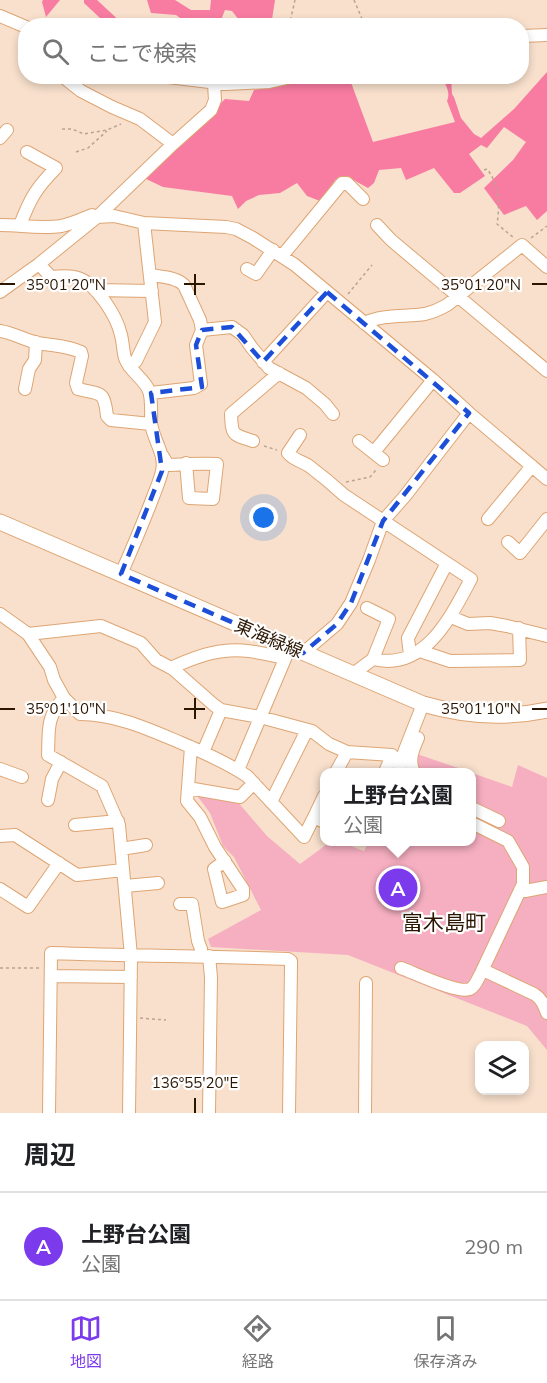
<!DOCTYPE html>
<html lang="ja">
<meta charset="utf-8">
<style>
:root{--surface:#fff;--page:#f6f6f6;--text:#202124;--muted:#757577;--line:#e0e0e0;--accent:#7c3aed}
body{margin:0;font-family:Mulish,"Noto Sans JP",sans-serif;background:var(--page);color:var(--text)}
.controls{position:absolute;right:18px;bottom:18px;display:grid;overflow:hidden;border-radius:12px;box-shadow:0 3px 9px #0003}
.controls button{width:54px;height:54px;display:grid;place-items:center;padding:0;border:0;border-bottom:2px solid var(--line);background:var(--surface);color:var(--text);font:30px sans-serif}
.you{position:absolute;left:264px;top:518px;width:21px;height:21px;margin:-15px;border:4px solid #fff;border-radius:50%;background:#1a73e8;box-shadow:0 0 0 9px #1a73e833}
.badge{display:grid;place-items:center;width:39px;height:39px;border-radius:50%;background:var(--accent);color:#fff;font-size:20px;font-weight:700}
.pin{position:absolute;translate:-50% -50%;border:3px solid #fff;box-shadow:0 2px 6px #0006}
.popup{position:absolute;left:320px;top:768px;width:156px;height:78px;box-sizing:border-box;display:grid;place-content:center;border-radius:12px;background:var(--surface);filter:drop-shadow(0 2px 4px #0005);font-size:20px;white-space:nowrap;color:var(--muted)}
.popup b{font-size:22px;color:var(--text)}
.popup::after{content:'';position:absolute;left:50%;top:100%;margin-left:-12px;border:12px solid transparent;border-top-color:var(--surface)}
.list{margin:0;padding:0;list-style:none}
h2{display:flex;justify-content:space-between;align-items:center;height:78px;margin:0;padding:0 24px;font-size:26px}
h2 small{font-size:20px;font-weight:400;color:var(--muted)}
.list li{display:grid;grid-template-columns:39px 1fr auto;gap:18px;align-items:center;box-sizing:border-box;height:108px;padding:0 24px;border-top:2px solid var(--line)}
.list b{display:block;font-size:22px;white-space:nowrap}
.list p{margin:0;font-size:20px;white-space:nowrap;color:var(--muted)}
.list em{font-size:20px;font-style:normal;color:var(--muted)}
.icon{flex:none;width:33px;height:33px;fill:none;stroke:currentColor;stroke-width:2;stroke-linecap:round;stroke-linejoin:round}
.map{position:relative;flex:none;width:547px;height:1113px;overflow:hidden}
.search{position:absolute;background:var(--surface);box-shadow:0 3px 9px #0003;left:18px;right:18px;top:18px;height:66px;display:flex;align-items:center;gap:15px;box-sizing:border-box;padding:0 21px;border-radius:24px;color:var(--muted);font-size:22px}
.sheet{height:186px;background:var(--surface)}
nav{display:flex;justify-content:space-around;align-items:center;box-sizing:border-box;height:84px;border-top:2px solid var(--line);background:var(--surface);font-size:16px;color:var(--muted)}
nav a{display:grid;justify-items:center;gap:3px}
nav .on{color:var(--accent)}
.map>svg:first-child{display:block}
.green{fill:#f6afc1}
.forest{fill:#f87ca2}
.lines{fill:none;stroke-linecap:round;stroke-linejoin:round}
.minor-casing{stroke:#dea573;stroke-width:14}
.major-casing{stroke:#dea573;stroke-width:17}
.path{stroke:#baa38f;stroke-width:1.5;stroke-dasharray:3 3;stroke-linecap:butt}
.minor{stroke:#fff;stroke-width:12}
.major{stroke:#fff;stroke-width:15}
.marked{fill:none;stroke:#1d4ed8;stroke-width:4.5;stroke-dasharray:12 8;stroke-linejoin:round}
.ticks{fill:none;stroke:#2b1602;stroke-width:2}
.labels{text-anchor:middle;dominant-baseline:central;stroke-width:4.5;stroke-linejoin:round;paint-order:stroke}
.street-label{font-size:18px;fill:#2b1602;stroke:#fff}
.quarter-label{font-size:21px;fill:#2b1602;stroke:#fff}
.ticks-label{font-size:15px;text-anchor:middle;fill:#2b1602;stroke:#fff;stroke-width:4.5;stroke-linejoin:round;paint-order:stroke}
</style>
<div class="map">
<svg width="547" height="1113" viewBox="0 0 547 1113">
<rect width="100%" height="100%" fill="#f8e0cc"/>
<!-- green -->
<path class="green" d="M 417,754 L 470,772 L 397,772 Z
M 518,765 L 547,778 L 547,1050 L 527,1026 L 348,955 L 211,947 L 208,939 L 261,910 L 234,857 L 223,846 L 210,813 L 198,797 L 202,796 L 237,801 L 267,836 L 300,864 L 330,842 L 340,842 L 364,851 L 369,842 L 472,842 L 472,773 L 512,787 Z"/>
<!-- forest -->
<path class="forest" d="M 43,0 L 60,0 L 46,17 L 42,2 Z
M 84,0 L 97,0 L 124,25 L 112,25 L 100,18 L 84,3 Z
M 147,0 L 175,0 L 191,10 L 210,10 L 211,0 L 275,0 L 271,26 L 239,20 L 232,11 L 225,10 L 219,25 L 190,25 L 176,15 L 151,13 Z
M 547,72 L 547,211 L 537,220 L 526,206 L 504,215 L 484,188 L 513,160 L 526,142 L 504,127 L 487,148 L 481,145 L 469,154 L 485,176 L 460,193 L 454,193 L 434,168 L 406,180 L 401,168 L 379,170 L 374,183 L 368,188 L 348,177 L 336,179 L 320,201 L 307,196 L 297,183 L 280,193 L 259,195 L 246,201 L 238,209 L 232,196 L 163,187 L 144,178 L 225,99 L 249,101 L 254,90 L 323,77 L 349,77 L 373,142 L 455,122 L 447,101 C 451,91 445,85 442,77 L 451,77 L 452,94 L 454,97 L 461,118 L 474,134 L 481,138 L 514,109 Z"/>
<g class="lines">
<!-- minor casing -->
<g class="minor-casing">
<path id="minor" d="M 0,16 L 26,27
M 522,36 L 547,35
M 62,76 L 81,91 L 112,107 L 140,119 L 173,144
M 160,76 L 226,84 L 269,82 L 296,76
M 0,138 L 7,130
M 0,225 C 20,225 41,229 61,226 C 72,224 82,219 92,215 L 97,217 L 114,216 L 144,223 L 226,227 L 236,229 L 253,238 L 295,265 L 433,380 L 469,413 L 547,479
M 20,225 C 30,199 36,188 56,168 L 27,152
M 377,225 L 391,240 L 547,371
M 282,256 L 342,183 L 347,183 L 363,199
M 39,264 L 51,277 C 60,276 70,275 78,278 C 97,284 117,317 121,335 C 123,343 123,351 125,358 C 129,371 144,378 149,391 C 152,399 151,414 151,423 C 153,440 166,454 162,471 C 160,480 156,489 153,497 C 143,523 132,549 121,574
M 247,269 L 256,274 L 273,250
M 95,290 L 152,291
M 0,292 L 39,264 L 97,217 L 173,144 L 211,110 L 215,100 L 214,84
M 364,323 C 383,314 405,317 425,314 C 433,312 440,309 447,305 L 522,245 L 547,267
M 202,330 L 232,327 L 243,335 L 252,348 L 269,368 L 306,388 L 325,404 L 333,414
M 0,331 C 13,333 25,340 38,343 C 54,346 65,345 81,352 L 82,356 L 76,383 L 78,389 C 102,395 104,390 107,416 L 111,420 L 151,424
M 263,362 L 327,292
M 129,366 L 136,361 L 155,322 L 144,223
M 25,389 L 29,369 L 35,360 L 36,342
M 151,393 L 194,388 L 201,384 L 196,345 L 202,330 L 200,320 L 184,285 C 176,277 162,277 151,275
M 300,435 L 288,453 C 293,460 302,461 309,466 C 321,475 332,484 344,495 L 471,579 C 451,616 425,672 373,659
M 253,441 C 232,434 232,436 231,414 L 279,373
M 359,441 L 383,460
M 374,452 L 433,380
M 162,455 L 168,465 C 185,464 201,463 217,464 L 213,499 L 189,498 L 186,463
M 488,519 L 532,466
M 508,542 L 520,553 L 547,519
M 0,614 L 28,634 L 50,667 L 54,680 L 64,698 L 80,714 C 115,714 148,729 179,742 C 203,752 226,762 247,776 L 304,837 L 314,817 L 324,822
M 451,617 L 468,624 L 490,623 L 507,626 L 547,636
M 28,634 L 101,626 L 141,643 L 156,660 L 173,669 L 214,705 L 221,710 L 260,717 L 312,731 L 329,744 L 347,752 L 392,755 L 385,772
M 420,651 L 450,661 L 520,660 L 519,628
M 303,653 L 337,624 L 351,603 L 369,560 L 383,521 L 405,496 L 469,413
M 410,655 L 408,638 L 447,563
M 171,668 C 188,660 205,653 224,651 C 244,648 265,654 285,658
M 353,674 L 373,659 L 389,619 L 367,608
M 64,698 C 46,717 49,730 48,755 L 102,786 L 119,825 L 131,956 L 129,1113
M 191,747 L 187,801 L 200,817 L 215,847 L 243,889 L 243,895 L 222,902 L 214,869 L 225,861
M 203,752 L 221,710
M 0,769 L 22,777
M 238,770 L 290,647
M 336,772 L 347,752
M 399,772 L 401,760 L 423,704
M 414,772 C 408,761 413,749 418,738
M 188,788 L 240,797 L 254,783
M 48,800 L 52,779 L 61,762
M 271,802 L 307,730
M 472,808 L 499,821
M 314,817 L 324,796
M 75,825 L 118,821
M 0,836 L 15,835 L 77,875 L 123,870
M 121,849 L 146,845
M 125,886 L 158,883
M 0,889 L 28,907 L 59,863
M 520,890 L 525,891 L 547,887
M 180,904 L 192,904 L 198,941 L 201,949 L 201,956
M 209,956 L 211,977 L 209,1113
M 401,968 C 415,973 458,994 470,989 C 476,986 478,978 481,973 L 523,884 L 523,867 L 508,841 L 472,823
M 483,970 L 534,994 C 542,999 544,1005 547,1013
M 51,976 L 131,977
M 49,1113 L 51,953 C 130,956 209,956 288,959 L 291,961 L 291,965 L 289,1113
M 365,1113 L 366,983"/>
</g>
<!-- major casing -->
<g class="major-casing">
<path id="major" d="M 0,522 L 423,704 C 464,716 505,719 547,710"/>
</g>
<!-- path -->
<path class="path" d="M 354,0 L 365,26
M 289,26 L 295,0
M 62,129 L 72,129 L 84,134 L 107,130 L 121,124
M 76,152 L 88,148 L 107,131
M 484,170 L 487,169 C 499,184 500,206 497,224 L 514,238
M 531,238 L 547,226
M 348,294 L 372,265
M 264,446 L 277,450
M 346,482 L 370,477 L 376,470
M 0,968 L 41,968
M 140,1018 L 166,1020"/>
<!-- minor -->
<use href="#minor" class="minor"/>
<!-- major -->
<use href="#major" class="major"/>
</g>
<!-- marked area -->
<path class="marked" d="M 327,292 L 469,413 L 383,521 L 351,603 L 337,624 L 303,653 L 121,574 L 162,471 L 151,393 L 202,387 L 196,345 L 202,330 L 232,327 L 263,362 Z"/>
<!-- ticks -->
<path class="ticks" d="M 195,274 L 195,295M 0,284 L 15,284M 184,284 L 205,284M 532,284 L 547,284M 195,698 L 195,719M 0,709 L 15,709M 184,709 L 205,709M 532,709 L 547,709M 195,1098 L 195,1113"/>
<g class="labels">
<!-- street labels -->
<g class="street-label">
<text transform="translate(269 638) rotate(23)">東海緑線</text>
</g>
<!-- quarter labels -->
<g class="quarter-label">
<text x="444" y="922">富木島町</text>
</g>
</g>
<g class="ticks-label">
<text x="66" y="290">35°01'20"N</text>
<text x="481" y="290">35°01'20"N</text>
<text x="66" y="714">35°01'10"N</text>
<text x="481" y="714">35°01'10"N</text>
<text x="195" y="1088">136°55'20"E</text>
</g>
</svg>
<div class="controls">
<button><svg class="icon" aria-label="layers" viewBox="0 0 24 24"><path d="M12 4l9 5-9 5-9-5zM3 14l9 5 9-5"/></svg></button>
</div>
<div class="you"></div>
<div class="pin badge" style="left:398px;top:888px">A</div>
<div class="popup"><b>上野台公園</b>公園</div>
<div class="search"><svg class="icon" aria-label="search" viewBox="0 0 24 24"><circle cx="10" cy="10" r="6"/><path d="M15 15l6 6"/></svg>ここで検索</div>
</div>
<section class="sheet">
<h2>周辺<small></small></h2>
<ul class="list">
<li><span class="badge">A</span><div><b>上野台公園</b><p>公園</p></div><em>290 m</em></li>
</ul>
</section>
<nav>
<a class="on"><svg class="icon" aria-label="map" viewBox="0 0 24 24"><path d="M3 6l6-2 6 2 6-2v14l-6 2-6-2-6 2zM9 4v14M15 6v14"/></svg>地図</a>
<a><svg class="icon" aria-label="directions" viewBox="0 0 24 24"><path d="M12 3l9 9-9 9-9-9zM9 14v-3h6M13 9l2 2-2 2"/></svg>経路</a>
<a><svg class="icon" aria-label="saved" viewBox="0 0 24 24"><path d="M7 4h10v16l-5-4-5 4z"/></svg>保存済み</a>
</nav>
